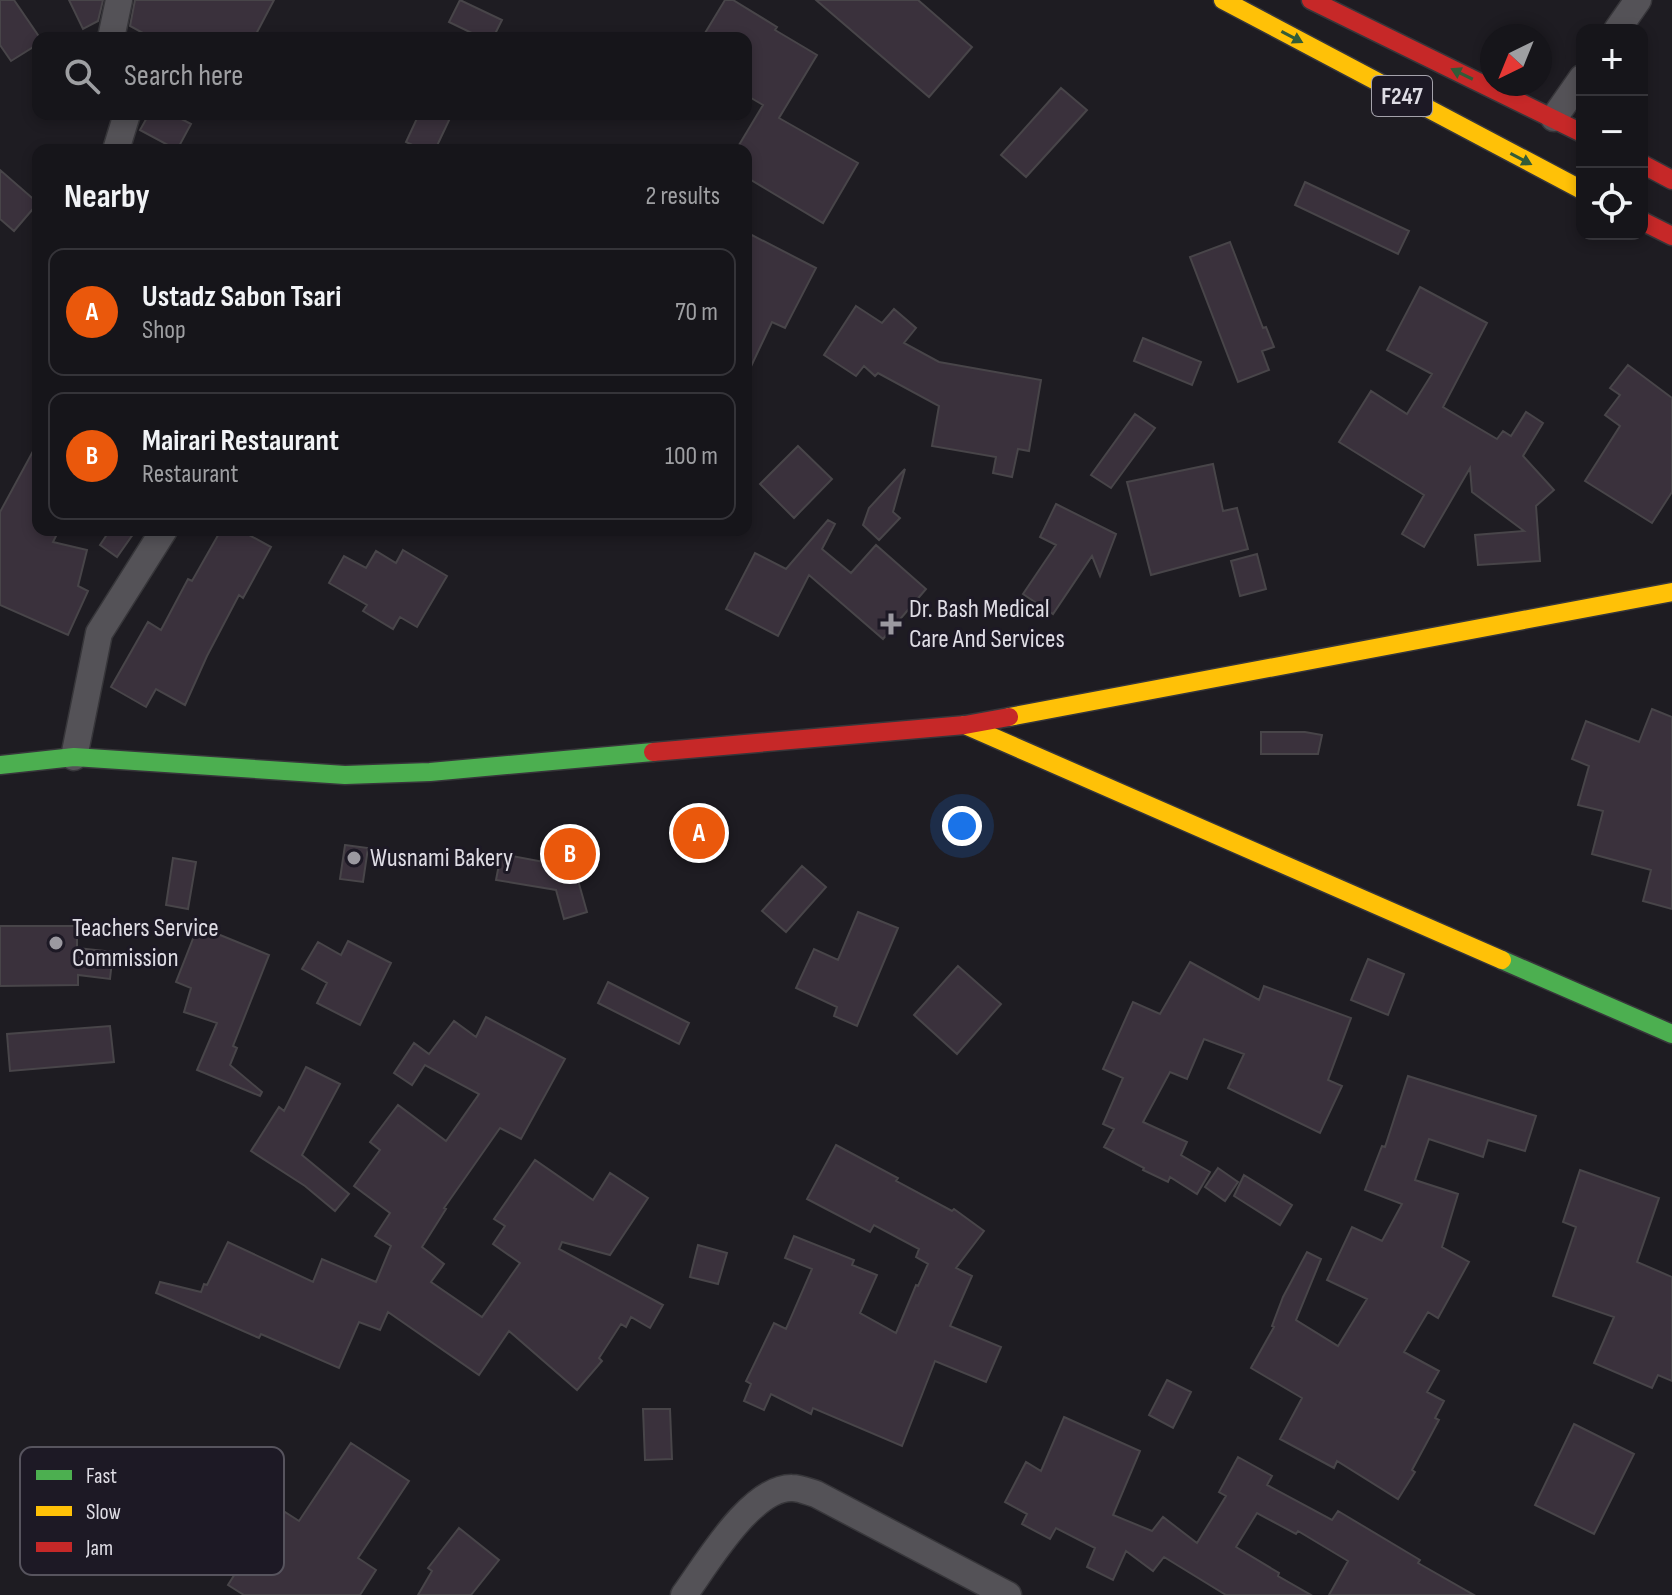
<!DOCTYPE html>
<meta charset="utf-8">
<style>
:root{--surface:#16151a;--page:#232227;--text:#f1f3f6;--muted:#9e9fa2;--line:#353439;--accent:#ea580c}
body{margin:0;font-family:"Sofia Sans Condensed",sans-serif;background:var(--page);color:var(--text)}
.controls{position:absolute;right:24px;top:24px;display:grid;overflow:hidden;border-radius:16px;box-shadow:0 4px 12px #0003}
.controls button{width:72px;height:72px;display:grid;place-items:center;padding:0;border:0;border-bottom:2px solid var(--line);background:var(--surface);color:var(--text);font:40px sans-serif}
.compass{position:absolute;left:1480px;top:24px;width:72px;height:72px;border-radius:50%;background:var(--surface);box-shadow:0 4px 12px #0003;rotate:223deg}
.you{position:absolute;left:962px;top:826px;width:28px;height:28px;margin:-20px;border:6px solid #fff;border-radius:50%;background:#1a73e8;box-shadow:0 0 0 12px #1a73e833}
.badge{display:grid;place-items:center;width:52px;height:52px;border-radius:50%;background:var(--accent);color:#fff;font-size:26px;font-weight:700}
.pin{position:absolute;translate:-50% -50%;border:4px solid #fff;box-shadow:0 2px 8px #0006}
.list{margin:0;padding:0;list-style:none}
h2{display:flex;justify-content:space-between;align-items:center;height:104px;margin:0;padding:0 32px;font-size:34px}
h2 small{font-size:26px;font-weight:400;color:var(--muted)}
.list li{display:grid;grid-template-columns:52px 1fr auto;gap:24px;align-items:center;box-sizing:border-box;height:128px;margin:0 16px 16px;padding:0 16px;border:2px solid var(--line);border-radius:16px}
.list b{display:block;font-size:30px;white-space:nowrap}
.list p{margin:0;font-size:26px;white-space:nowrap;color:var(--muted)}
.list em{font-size:26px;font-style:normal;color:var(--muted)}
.icon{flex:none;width:44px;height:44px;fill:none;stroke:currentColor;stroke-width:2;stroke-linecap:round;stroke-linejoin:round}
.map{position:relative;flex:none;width:1672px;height:1595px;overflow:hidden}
.search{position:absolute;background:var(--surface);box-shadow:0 4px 12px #0003;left:32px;top:32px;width:720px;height:88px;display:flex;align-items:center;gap:20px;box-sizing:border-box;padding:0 28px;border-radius:16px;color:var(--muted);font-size:30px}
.panel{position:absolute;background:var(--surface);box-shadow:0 4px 12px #0003;left:32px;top:144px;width:720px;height:392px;border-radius:16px}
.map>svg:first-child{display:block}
.building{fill:#3a313c;stroke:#484549;stroke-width:2}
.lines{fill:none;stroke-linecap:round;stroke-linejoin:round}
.street-casing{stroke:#37363a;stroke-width:29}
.fast-casing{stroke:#37363a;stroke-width:21}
.slow-casing{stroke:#37363a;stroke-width:21}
.jam-casing{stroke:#37363a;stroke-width:21}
.street{stroke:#545257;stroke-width:26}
.fast{stroke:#4caf50;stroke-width:18}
.slow{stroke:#ffc107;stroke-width:18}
.jam{stroke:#c62828;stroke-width:18}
.oneway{fill:#325c38}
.poi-dot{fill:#9b99a0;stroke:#1d1925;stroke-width:3}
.labels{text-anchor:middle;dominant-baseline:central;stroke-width:6;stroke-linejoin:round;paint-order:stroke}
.shield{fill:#1d1925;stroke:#a4a2ab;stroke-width:2}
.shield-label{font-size:24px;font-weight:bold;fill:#dedce4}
.poi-label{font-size:26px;fill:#dedce4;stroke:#1d1925;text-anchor:start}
.key{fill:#1d1925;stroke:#57545e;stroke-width:2}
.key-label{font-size:22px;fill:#dedce4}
</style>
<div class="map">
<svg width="1672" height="1595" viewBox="0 0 1672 1595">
<rect width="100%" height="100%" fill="#1e1c22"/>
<!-- building -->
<path class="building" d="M 0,0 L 14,0 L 40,38 L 38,44 L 11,61 L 0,45 Z
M 69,0 L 103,0 L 98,21 L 83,29 Z
M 135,0 L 274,0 L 254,38 L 152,38 L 130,26 Z
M 460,0 L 502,20 L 493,38 L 482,38 L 449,22 Z
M 725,0 L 733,0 L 777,27 L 775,30 L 817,55 L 779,118 L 858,163 L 823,223 L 746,177 L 746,150 L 736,150 L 763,105 L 746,95 L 746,38 L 702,38 Z
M 816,0 L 918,0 L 972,47 L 929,97 Z
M 1061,88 L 1087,110 L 1026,177 L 1001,155 Z
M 149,114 L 172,114 L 191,124 L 177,150 L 140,130 Z
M 419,114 L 452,114 L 435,150 L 423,150 L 406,142 Z
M 0,170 L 38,203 L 14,231 L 0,219 Z
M 1305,182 L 1409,231 L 1398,254 L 1295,205 Z
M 746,232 L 816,268 L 785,328 L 772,322 L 746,377 Z
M 1230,242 L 1263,328 L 1266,327 L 1274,347 L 1262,351 L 1269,370 L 1238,382 L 1190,257 Z
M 1420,287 L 1487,323 L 1443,407 L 1497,439 L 1503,431 L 1511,436 L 1526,412 L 1543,423 L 1523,456 L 1554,490 L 1536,506 L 1540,561 L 1478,565 L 1475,535 L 1524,531 L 1472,492 L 1470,468 L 1424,547 L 1402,534 L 1424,495 L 1339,442 L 1371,391 L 1407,414 L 1432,374 L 1387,350 Z
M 856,306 L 882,323 L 894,309 L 916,328 L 904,343 L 939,362 L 1041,380 L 1029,451 L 1018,449 L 1012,477 L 993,473 L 996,457 L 932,446 L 939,406 L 878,373 L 875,376 L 864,366 L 856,376 L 824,355 Z
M 1143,338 L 1201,362 L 1192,385 L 1134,361 Z
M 1628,365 L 1672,398 L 1672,492 L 1652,523 L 1585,481 L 1620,426 L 1605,415 L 1620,395 L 1610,388 Z
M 1135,414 L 1155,428 L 1111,488 L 1091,475 Z
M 38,442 L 38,530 L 59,530 L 53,542 L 87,550 L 78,586 L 88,591 L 68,635 L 0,605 L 0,512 Z
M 798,446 L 832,479 L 794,518 L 760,484 Z
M 1213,464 L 1223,511 L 1237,508 L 1248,549 L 1151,575 L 1127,482 Z
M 905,469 L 893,512 L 900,518 L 879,540 L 863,525 L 869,508 Z
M 1056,504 L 1116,534 L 1100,576 L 1092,556 L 1053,614 L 1023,594 L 1056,545 L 1040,537 Z
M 828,520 L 835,524 L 822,549 L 851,573 L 876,545 L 926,589 L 883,639 L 809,575 L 778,636 L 726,609 L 755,553 L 786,569 Z
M 110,530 L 136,530 L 117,557 L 100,545 Z
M 221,530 L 240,530 L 271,547 L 243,598 L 239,595 L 207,656 L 185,705 L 156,689 L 146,707 L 111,687 L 148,622 L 161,630 L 188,579 L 192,581 Z
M 403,550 L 447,576 L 417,627 L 400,617 L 393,629 L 363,611 L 367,605 L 329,583 L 344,556 L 366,568 L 376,551 L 396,563 Z
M 1257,554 L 1266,589 L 1240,596 L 1231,561 Z
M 1652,709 L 1672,717 L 1672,909 L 1643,901 L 1651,870 L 1592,854 L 1603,811 L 1578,805 L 1589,766 L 1572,759 L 1586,721 L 1639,742 Z
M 1261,732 L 1305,732 L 1322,735 L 1318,754 L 1261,754 Z
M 345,845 L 368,848 L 363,882 L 340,879 Z
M 568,845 L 587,912 L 564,919 L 556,890 L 496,880 L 501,854 L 549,863 L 545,851 Z
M 173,858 L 196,862 L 188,909 L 166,905 Z
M 802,866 L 826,887 L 786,932 L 762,911 Z
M 858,912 L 898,928 L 857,1026 L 834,1016 L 837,1007 L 796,988 L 814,949 L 838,960 Z
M 0,926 L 77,926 L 77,948 L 113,952 L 110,979 L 78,975 L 78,985 L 0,986 Z
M 198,926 L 269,955 L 233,1046 L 237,1048 L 230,1065 L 262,1092 L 260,1096 L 197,1070 L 217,1023 L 184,1012 L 191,988 L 176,982 Z
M 348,941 L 391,963 L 360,1025 L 317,1003 L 327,983 L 302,969 L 318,942 L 341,955 Z
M 1368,959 L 1404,974 L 1388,1015 L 1351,1000 Z
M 1190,962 L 1259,1000 L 1264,986 L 1351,1018 L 1328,1080 L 1342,1086 L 1320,1133 L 1228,1088 L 1244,1054 L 1204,1039 L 1187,1079 L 1170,1072 L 1143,1122 L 1187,1142 L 1181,1155 L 1210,1172 L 1197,1194 L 1170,1177 L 1168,1182 L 1143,1170 L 1144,1168 L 1104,1147 L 1114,1129 L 1103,1124 L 1123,1078 L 1103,1069 L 1133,1002 L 1160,1014 Z
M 958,966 L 1001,1004 L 957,1054 L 914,1015 Z
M 608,982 L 689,1023 L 679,1044 L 598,1003 Z
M 486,1017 L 565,1059 L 521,1139 L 500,1128 L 444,1208 L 446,1209 L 422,1247 L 444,1264 L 431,1282 L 482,1317 L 520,1263 L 493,1244 L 505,1226 L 494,1219 L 535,1160 L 593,1200 L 610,1173 L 648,1198 L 610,1255 L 562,1242 L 559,1249 L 663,1305 L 650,1328 L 631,1317 L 626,1327 L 621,1324 L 599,1358 L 602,1361 L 577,1390 L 509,1331 L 479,1375 L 388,1312 L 380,1330 L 359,1322 L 339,1368 L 261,1334 L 259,1338 L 156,1293 L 160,1282 L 201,1292 L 204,1284 L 207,1285 L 228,1242 L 313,1282 L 322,1259 L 376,1282 L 391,1246 L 375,1236 L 390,1213 L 354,1186 L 380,1150 L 370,1142 L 398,1105 L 446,1141 L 479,1094 L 425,1065 L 412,1085 L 394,1073 L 414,1043 L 429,1054 L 454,1021 L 476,1037 Z
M 110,1026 L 114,1062 L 10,1071 L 7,1034 Z
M 306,1067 L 340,1084 L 302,1155 L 349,1194 L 335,1211 L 305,1186 L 251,1151 L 279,1107 L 284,1111 Z
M 1408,1076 L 1536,1116 L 1525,1151 L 1488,1140 L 1483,1157 L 1429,1139 L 1415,1180 L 1458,1194 L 1442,1247 L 1469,1262 L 1438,1318 L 1428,1312 L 1404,1352 L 1439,1371 L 1427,1392 L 1444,1401 L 1435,1418 L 1439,1420 L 1412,1470 L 1415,1472 L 1398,1499 L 1337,1461 L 1334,1468 L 1280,1439 L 1302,1398 L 1251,1368 L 1274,1327 L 1272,1326 L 1283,1297 L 1307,1252 L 1321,1259 L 1296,1320 L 1338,1346 L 1367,1299 L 1327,1280 L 1352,1227 L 1382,1241 L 1402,1204 L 1365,1190 L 1382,1146 L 1385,1147 Z
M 836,1145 L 898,1178 L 896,1181 L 952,1211 L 954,1209 L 984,1231 L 956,1268 L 972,1276 L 950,1326 L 1001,1347 L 986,1382 L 935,1361 L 902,1446 L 813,1408 L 811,1414 L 771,1394 L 764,1410 L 744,1401 L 751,1384 L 746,1381 L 774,1323 L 786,1329 L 812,1269 L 785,1258 L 794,1236 L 854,1260 L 852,1265 L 877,1275 L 860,1313 L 896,1333 L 916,1285 L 918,1286 L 928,1264 L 916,1257 L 919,1249 L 874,1225 L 870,1232 L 807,1199 Z
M 1218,1168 L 1238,1182 L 1225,1201 L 1205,1187 Z
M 1580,1170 L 1659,1198 L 1637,1262 L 1672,1277 L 1672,1381 L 1658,1375 L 1652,1388 L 1594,1363 L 1614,1317 L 1553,1296 L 1576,1227 L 1563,1222 Z
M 1244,1175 L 1292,1205 L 1280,1225 L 1234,1196 Z
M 698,1245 L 727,1253 L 718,1284 L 690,1277 Z
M 1167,1380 L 1191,1392 L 1173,1428 L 1149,1415 Z
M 643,1409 L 670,1409 L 672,1459 L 645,1460 Z
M 1064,1417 L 1140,1451 L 1113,1515 L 1152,1531 L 1163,1517 L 1197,1543 L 1226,1496 L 1219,1492 L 1238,1457 L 1272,1476 L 1267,1485 L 1332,1520 L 1338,1511 L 1420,1560 L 1418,1563 L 1474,1595 L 1329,1595 L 1348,1561 L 1298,1531 L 1296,1534 L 1257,1513 L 1236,1547 L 1279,1573 L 1278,1576 L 1311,1595 L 1226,1595 L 1164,1557 L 1153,1571 L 1126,1551 L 1113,1580 L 1087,1567 L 1095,1548 L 1056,1528 L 1050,1539 L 1022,1524 L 1027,1514 L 1005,1502 L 1026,1462 L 1041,1471 Z
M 1574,1424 L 1634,1454 L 1594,1534 L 1535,1505 Z
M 351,1443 L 409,1481 L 358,1558 L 376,1570 L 360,1595 L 244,1595 L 228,1585 L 277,1507 L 299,1521 Z
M 459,1528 L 499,1560 L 471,1595 L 418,1595 L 432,1571 L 428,1568 Z"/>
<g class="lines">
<!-- street casing -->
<g class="street-casing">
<path id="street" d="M 1617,30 L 1638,0
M 111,38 L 119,0
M 1554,118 L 1582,78
M 116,150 L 127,114
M 74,757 L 99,633 L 164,530
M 684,1595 C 706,1565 751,1487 792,1488 C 800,1488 809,1492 816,1494 L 1008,1595"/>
</g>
<!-- fast casing -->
<g class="fast-casing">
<path id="fast" d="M 0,765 L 74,757 L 345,775 L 430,772 L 653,752
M 1502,960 L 1672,1034"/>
</g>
<!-- slow casing -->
<g class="slow-casing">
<path id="slow" d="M 1223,0 L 1582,190
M 1009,717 L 1672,592
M 965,725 L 1502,960"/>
</g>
<!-- jam casing -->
<g class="jam-casing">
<path id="jam" d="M 1311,0 L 1582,133
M 1642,164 L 1672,180
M 1642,221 L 1672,236
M 653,752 L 965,725 L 1009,717"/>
</g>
<!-- street -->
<use href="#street" class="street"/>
<!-- fast -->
<use href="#fast" class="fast"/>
<!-- slow -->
<use href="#slow" class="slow"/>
<!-- jam -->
<use href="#jam" class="jam"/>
</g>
<!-- one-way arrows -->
<defs><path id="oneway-solid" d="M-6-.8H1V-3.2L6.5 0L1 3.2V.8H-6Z" transform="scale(2)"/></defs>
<g class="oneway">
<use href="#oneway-solid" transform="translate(1292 37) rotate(28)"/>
<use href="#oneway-solid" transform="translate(1462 74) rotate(-154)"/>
<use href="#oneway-solid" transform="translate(1521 159) rotate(28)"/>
</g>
<!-- markers -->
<g class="poi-dot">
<path d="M887 612h8v8h8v8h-8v8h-8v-8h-8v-8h8z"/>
<circle cx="354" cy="858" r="8"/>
<circle cx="56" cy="943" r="8"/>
</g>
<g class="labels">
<!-- shield labels -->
<rect class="shield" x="1372" y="76" width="60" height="40" rx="6"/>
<g class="shield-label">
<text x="1402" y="96">F247</text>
</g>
<!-- poi labels -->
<g class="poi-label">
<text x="909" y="609">Dr. Bash Medical<tspan x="909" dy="30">Care And Services</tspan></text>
<text x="370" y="858">Wusnami Bakery</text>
<text x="72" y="928">Teachers Service<tspan x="72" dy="30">Commission</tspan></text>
</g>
</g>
<!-- legend -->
<rect x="20" y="1447" width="264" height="128" rx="12" class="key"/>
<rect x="36" y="1470" width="36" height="10" fill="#4caf50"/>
<rect x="36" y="1506" width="36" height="10" fill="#ffc107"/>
<rect x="36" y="1542" width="36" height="10" fill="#c62828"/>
<g class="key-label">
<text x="86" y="1483">Fast</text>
<text x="86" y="1519">Slow</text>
<text x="86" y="1555">Jam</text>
</g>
</svg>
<div class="controls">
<button>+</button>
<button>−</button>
<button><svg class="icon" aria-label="locate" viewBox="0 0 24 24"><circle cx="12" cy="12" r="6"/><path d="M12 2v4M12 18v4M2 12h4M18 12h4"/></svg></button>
</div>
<svg class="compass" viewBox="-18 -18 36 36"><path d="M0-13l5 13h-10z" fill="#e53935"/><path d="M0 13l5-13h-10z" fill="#9e9fa2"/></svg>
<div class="you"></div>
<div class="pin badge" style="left:699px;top:833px">A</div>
<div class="pin badge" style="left:570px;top:854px">B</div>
<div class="search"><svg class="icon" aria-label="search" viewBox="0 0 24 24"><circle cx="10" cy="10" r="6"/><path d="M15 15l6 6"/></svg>Search here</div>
<section class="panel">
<h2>Nearby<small>2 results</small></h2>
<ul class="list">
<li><span class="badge">A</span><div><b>Ustadz Sabon Tsari</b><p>Shop</p></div><em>70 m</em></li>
<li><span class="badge">B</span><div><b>Mairari Restaurant</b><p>Restaurant</p></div><em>100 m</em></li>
</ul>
</section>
</div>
